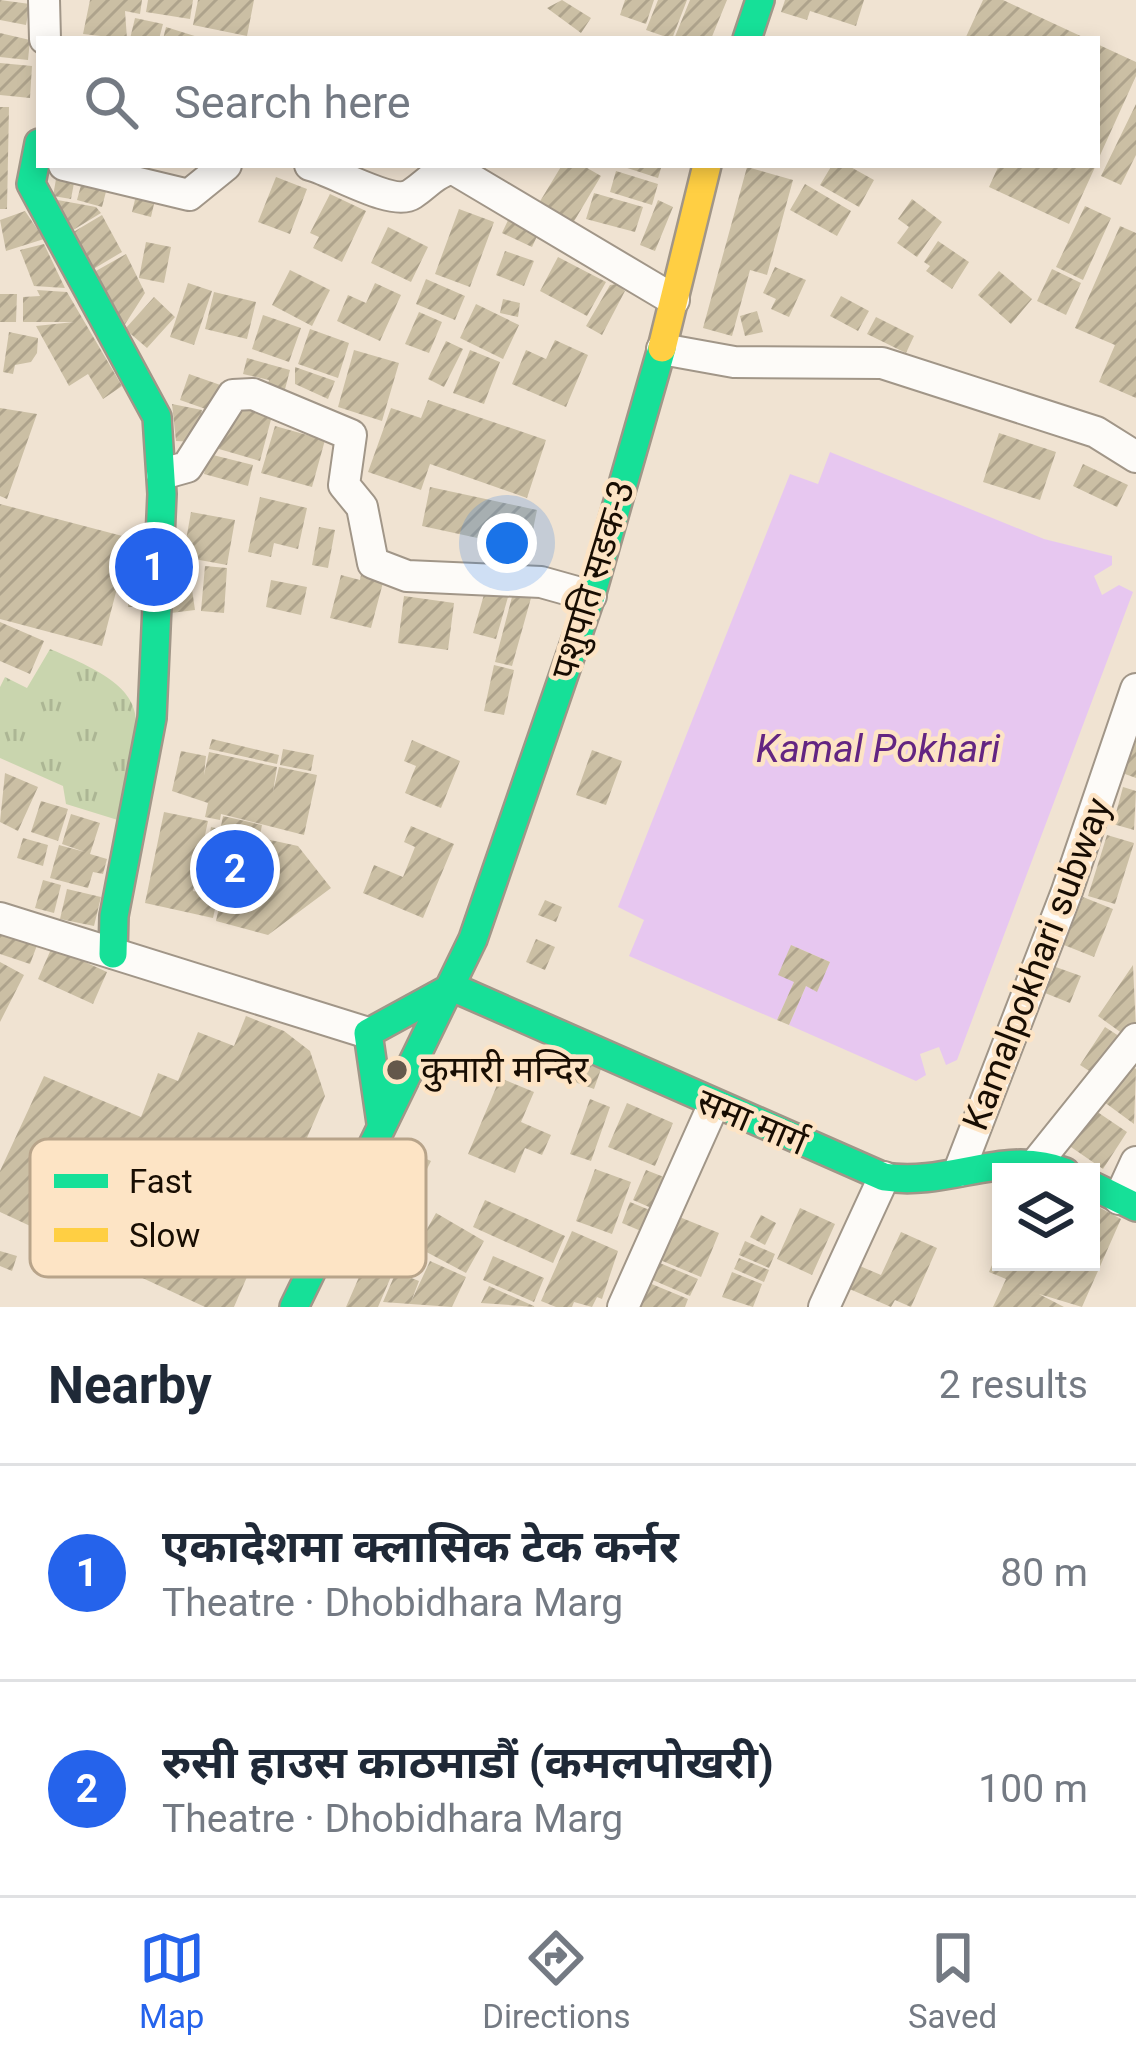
<!DOCTYPE html>
<meta charset="utf-8">
<style>
:root{--surface:#fff;--page:#f6f6f7;--text:#1f2937;--muted:#747a83;--line:#e0e1e3;--accent:#2563eb}
body{margin:0;font-family:Roboto,"Noto Sans Devanagari",sans-serif;background:var(--page);color:var(--text)}
.controls{position:absolute;right:36px;bottom:36px;display:grid;overflow:hidden;border-radius:0px;box-shadow:0 6px 18px #0003}
.controls button{width:108px;height:108px;display:grid;place-items:center;padding:0;border:0;border-bottom:3px solid var(--line);background:var(--surface);color:var(--text);font:60px sans-serif}
.you{position:absolute;left:507px;top:543px;width:42px;height:42px;margin:-30px;border:9px solid #fff;border-radius:50%;background:#1a73e8;box-shadow:0 0 0 18px #1a73e833}
.badge{display:grid;place-items:center;width:78px;height:78px;border-radius:50%;background:var(--accent);color:#fff;font-size:39px;font-weight:700}
.pin{position:absolute;translate:-50% -50%;border:6px solid #fff;box-shadow:0 3px 12px #0006}
.list{margin:0;padding:0;list-style:none}
h2{display:flex;justify-content:space-between;align-items:center;height:156px;margin:0;padding:0 48px;font-size:51px}
h2 small{font-size:39px;font-weight:400;color:var(--muted)}
.list li{display:grid;grid-template-columns:78px 1fr auto;gap:36px;align-items:center;box-sizing:border-box;height:216px;padding:0 48px;border-top:3px solid var(--line)}
.list b{display:block;font-size:45px;white-space:nowrap}
.list p{margin:0;font-size:39px;white-space:nowrap;color:var(--muted)}
.list em{font-size:39px;font-style:normal;color:var(--muted)}
.icon{flex:none;width:66px;height:66px;fill:none;stroke:currentColor;stroke-width:2;stroke-linecap:round;stroke-linejoin:round}
.map{position:relative;flex:none;width:1136px;height:1307px;overflow:hidden}
.search{position:absolute;background:var(--surface);box-shadow:0 6px 18px #0003;left:36px;right:36px;top:36px;height:132px;display:flex;align-items:center;gap:30px;box-sizing:border-box;padding:0 42px;border-radius:0px;color:var(--muted);font-size:45px}
.sheet{height:588px;background:var(--surface)}
nav{display:flex;justify-content:space-around;align-items:center;box-sizing:border-box;height:168px;border-top:3px solid var(--line);background:var(--surface);font-size:33px;color:var(--muted)}
nav a{display:grid;justify-items:center;gap:6px}
nav .on{color:var(--accent)}
.map>svg:first-child{display:block}
.park{fill:url(#park-tufts)}
.water{fill:#e7c7f0}
.building{fill:url(#building-hatch)}
.lines{fill:none;stroke-linecap:round;stroke-linejoin:round}
.street-casing{stroke:#a19688;stroke-width:34}
.fast-casing{stroke:#a19688;stroke-width:32}
.slow-casing{stroke:#a19688;stroke-width:32}
.street{stroke:#fdfbf8;stroke-width:30}
.fast{stroke:#16e098;stroke-width:27}
.slow{stroke:#ffcf43;stroke-width:27}
.poi-dot{fill:#64584b;stroke:#fde4c5;stroke-width:4.5}
.labels{text-anchor:middle;dominant-baseline:central;stroke-width:9;stroke-linejoin:round;paint-order:stroke}
.street-label{font-size:36px;fill:#180d02;stroke:#fde4c5}
.poi-label{font-size:36px;fill:#180d02;stroke:#fde4c5;text-anchor:start}
.water-label{font-size:39px;font-style:italic;fill:#632582;stroke:#fde4c5}
.key{fill:#fde4c5;stroke:#b8a48a;stroke-width:3}
.key-label{font-size:33px;fill:#180d02}
</style>
<div class="map">
<svg width="1136" height="1307" viewBox="0 0 1136 1307">
<defs>
<pattern id="park-tufts" width="24" height="20" patternUnits="userSpaceOnUse" patternTransform="scale(3)"><rect width="24" height="20" fill="#c9d5ae"/><path d="M3 7l-1-3M5 7V3M7 7l1-3M15 17l-1-3M17 17v-4M19 17l1-3" fill="none" stroke="#acb694"/></pattern>
<pattern id="building-hatch" width="6" height="6" patternUnits="userSpaceOnUse" patternTransform="scale(3)"><rect width="6" height="6" fill="#cbbfa4"/><path d="M-1 1l2-2M0 6l6-6M5 7l2-2" fill="none" stroke="#aea38c"/></pattern>
</defs>
<rect width="100%" height="100%" fill="#f0e3d2"/>
<!-- park -->
<path class="park" d="M 50,649 C 164,696 139,714 121,821 L 66,804 L 63,786 L 0,758 L 0,687 L 5,677 L 27,688 Z"/>
<!-- water -->
<path class="water" d="M 830,452 L 1044,539 L 1112,556 L 1112,565 L 1094,576 L 1102,595 L 1119,585 L 1133,592 L 957,1060 L 946,1065 L 939,1047 L 920,1054 L 926,1075 L 916,1081 L 789,1025 L 806,986 L 817,991 L 830,962 L 791,945 L 794,982 L 777,1020 L 629,956 L 644,920 L 618,907 L 790,474 L 818,484 Z"/>
<!-- building -->
<path class="building" d="M 0,0 L 30,4 L 26,25 L 0,20 Z
M 90,0 L 142,0 L 140,14 L 125,11 L 127,39 L 83,34 Z
M 148,0 L 193,0 L 190,19 L 146,12 Z
M 198,0 L 254,0 L 247,36 L 193,25 Z
M 562,0 L 591,18 L 581,33 L 547,8 Z
M 625,0 L 654,0 L 646,24 L 620,15 Z
M 658,0 L 687,0 L 672,39 L 646,30 Z
M 690,0 L 727,0 L 711,39 L 674,39 Z
M 785,0 L 864,0 L 856,26 L 810,11 L 807,20 L 781,12 Z
M 983,0 L 1003,0 L 1087,39 L 965,39 Z
M 135,18 L 163,24 L 159,39 L 130,39 Z
M 166,27 L 201,38 L 201,39 L 163,39 Z
M 0,33 L 30,40 L 28,60 L 0,57 Z
M 1097,44 L 1136,62 L 1136,76 L 1097,162 Z
M 0,63 L 32,66 L 30,98 L 0,95 Z
M 1136,104 L 1136,155 L 1121,185 L 1101,176 Z
M 0,107 L 9,107 L 7,209 L 0,209 Z
M 562,165 L 582,165 L 601,176 L 573,223 L 539,203 Z
M 618,165 L 662,165 L 658,178 Z
M 832,165 L 847,165 L 874,180 L 859,207 L 820,185 Z
M 999,165 L 1096,165 L 1069,224 L 989,187 Z
M 747,167 L 793,180 L 767,275 L 750,270 L 732,336 L 703,328 Z
M 58,168 L 76,172 L 71,199 L 53,196 Z
M 616,171 L 658,184 L 652,205 L 610,192 Z
M 84,174 L 109,180 L 102,207 L 77,200 Z
M 276,177 L 307,189 L 290,234 L 258,222 Z
M 805,184 L 851,211 L 837,236 L 790,210 Z
M 138,187 L 157,191 L 151,217 L 132,212 Z
M 594,193 L 643,207 L 635,232 L 586,219 Z
M 330,194 L 366,211 L 342,262 L 313,248 L 319,237 L 310,233 Z
M 52,199 L 96,207 L 101,213 L 65,235 Z
M 912,199 L 942,222 L 917,257 L 897,243 L 909,227 L 898,219 Z
M 658,200 L 673,207 L 655,251 L 640,245 Z
M 1085,206 L 1111,218 L 1083,280 L 1056,267 Z
M 459,209 L 494,222 L 470,287 L 435,274 Z
M 25,211 L 44,239 L 6,251 L 0,220 Z
M 102,215 L 122,252 L 85,274 L 65,237 Z
M 510,216 L 540,230 L 532,247 L 502,233 Z
M 1120,226 L 1136,233 L 1136,398 L 1099,382 L 1115,345 L 1075,328 Z
M 388,227 L 428,247 L 411,282 L 371,263 Z
M 938,241 L 969,262 L 952,289 L 926,271 L 930,266 L 924,262 Z
M 146,242 L 171,247 L 164,283 L 139,278 Z
M 44,244 L 65,288 L 34,286 L 20,250 Z
M 505,251 L 534,261 L 524,286 L 496,275 Z
M 126,254 L 145,293 L 122,329 L 87,276 Z
M 558,257 L 606,282 L 587,316 L 540,291 Z
M 775,267 L 806,280 L 789,317 L 771,309 L 776,299 L 763,293 Z
M 1052,269 L 1081,283 L 1066,315 L 1037,301 Z
M 290,270 L 330,290 L 312,326 L 272,305 Z
M 999,271 L 1032,299 L 1011,324 L 978,295 Z
M 426,279 L 465,296 L 455,320 L 416,304 Z
M 188,283 L 212,291 L 194,345 L 170,337 Z
M 375,283 L 401,295 L 380,341 L 337,321 L 348,295 L 366,303 Z
M 617,284 L 625,291 L 602,335 L 586,326 L 610,285 Z
M 37,290 L 67,292 L 122,386 L 103,399 L 88,374 L 69,386 L 36,326 L 74,322 L 23,322 L 23,297 L 40,296 Z
M 214,292 L 256,302 L 247,339 L 205,329 Z
M 0,294 L 17,294 L 16,322 L 0,322 Z
M 841,296 L 869,311 L 858,331 L 830,316 Z
M 154,297 L 175,317 L 147,348 L 125,329 Z
M 503,299 L 520,303 L 518,317 L 500,313 Z
M 476,304 L 519,325 L 503,359 L 460,338 Z
M 757,311 L 763,332 L 745,336 L 740,316 Z
M 419,312 L 442,322 L 429,353 L 405,344 Z
M 263,315 L 301,328 L 289,362 L 252,349 Z
M 876,317 L 914,336 L 906,353 L 867,334 Z
M 310,329 L 349,343 L 338,378 L 298,364 Z
M 9,332 L 38,338 L 37,353 L 31,362 L 15,365 L 13,374 L 3,372 Z
M 555,340 L 588,355 L 566,407 L 512,384 L 526,350 L 546,359 Z
M 446,341 L 463,349 L 444,387 L 428,379 Z
M 354,350 L 399,363 L 382,421 L 338,407 Z
M 470,350 L 500,362 L 484,404 L 453,393 Z
M 247,358 L 290,370 L 283,397 L 266,392 L 269,380 L 243,374 Z
M 295,367 L 335,381 L 328,399 L 295,384 Z
M 189,374 L 226,387 L 217,413 L 180,400 Z
M 428,400 L 546,440 L 527,498 L 430,464 L 421,490 L 368,472 L 391,408 L 421,418 Z
M 232,401 L 273,412 L 260,461 L 219,449 Z
M 172,404 L 202,410 L 195,442 L 176,441 Z
M 0,408 L 37,414 L 7,499 L 0,496 Z
M 275,426 L 325,440 L 312,487 L 261,473 Z
M 999,433 L 1056,452 L 1040,500 L 983,482 Z
M 209,454 L 253,465 L 248,486 L 204,474 Z
M 1083,464 L 1128,485 L 1117,507 L 1073,486 Z
M 430,487 L 537,510 L 529,549 L 422,526 Z
M 260,497 L 307,508 L 298,549 L 274,543 L 271,557 L 248,552 Z
M 0,504 L 130,538 L 102,646 L 0,619 Z
M 191,512 L 235,520 L 227,565 L 183,557 Z
M 319,527 L 335,530 L 328,568 L 312,565 Z
M 129,564 L 144,564 L 142,607 L 128,607 Z
M 205,566 L 227,568 L 224,613 L 201,611 Z
M 189,569 L 195,610 L 171,613 L 165,572 Z
M 362,569 L 385,575 L 371,628 L 330,618 L 341,575 L 360,580 Z
M 271,580 L 307,587 L 301,615 L 266,607 Z
M 485,591 L 508,597 L 496,639 L 473,633 Z
M 513,593 L 531,598 L 512,666 L 495,662 Z
M 404,596 L 454,603 L 448,650 L 398,643 Z
M 0,622 L 44,641 L 30,674 L 0,661 Z
M 494,665 L 514,670 L 504,715 L 484,711 Z
M 1136,712 L 1136,778 L 1114,770 Z
M 212,739 L 279,755 L 277,764 L 209,749 Z
M 412,740 L 460,761 L 441,808 L 405,793 L 416,766 L 404,761 Z
M 283,749 L 314,755 L 311,771 L 280,765 Z
M 592,750 L 622,761 L 606,805 L 576,795 Z
M 181,751 L 206,756 L 204,775 L 209,752 L 277,767 L 273,792 L 279,767 L 317,775 L 304,835 L 221,814 L 220,820 L 205,817 L 208,803 L 172,791 Z
M 5,773 L 38,787 L 18,831 L 0,822 Z
M 1123,787 L 1136,791 L 1134,830 L 1113,824 Z
M 41,801 L 68,809 L 58,841 L 31,832 Z
M 164,812 L 208,821 L 193,891 L 218,896 L 213,918 L 145,903 Z
M 71,814 L 100,823 L 90,854 L 107,859 L 103,874 L 93,872 L 88,888 L 50,878 L 59,845 L 85,852 L 62,844 Z
M 223,816 L 262,825 L 260,835 L 221,826 Z
M 411,826 L 454,844 L 423,918 L 363,893 L 374,865 L 403,877 L 415,847 L 404,842 Z
M 211,827 L 298,846 L 331,888 L 268,935 L 216,921 L 224,884 L 201,880 Z
M 1107,835 L 1134,843 L 1115,904 L 1088,896 Z
M 23,838 L 48,845 L 43,866 L 17,858 Z
M 43,880 L 61,885 L 54,913 L 35,908 Z
M 67,889 L 101,897 L 94,926 L 60,919 Z
M 1083,897 L 1113,909 L 1094,957 L 1064,945 Z
M 545,900 L 562,907 L 556,922 L 538,915 Z
M 0,926 L 39,940 L 30,964 L 0,954 Z
M 536,939 L 555,947 L 545,970 L 526,962 Z
M 791,945 L 830,962 L 817,992 L 806,986 L 789,1025 L 777,1020 L 794,982 L 778,975 Z
M 52,947 L 107,972 L 93,1004 L 38,979 Z
M 0,962 L 24,975 L 0,1022 Z
M 1050,965 L 1081,976 L 1070,1003 L 1040,991 Z
M 1133,965 L 1136,1030 L 1130,1039 L 1098,1016 Z
M 246,1016 L 284,1031 L 310,1051 L 325,1096 L 234,1307 L 205,1307 L 0,1212 L 0,1171 L 44,1076 L 141,1117 L 158,1073 L 178,1081 L 198,1032 L 234,1046 Z
M 1105,1027 L 1125,1040 L 1100,1078 L 1080,1065 Z
M 557,1053 L 601,1069 L 594,1089 L 550,1073 Z
M 1127,1063 L 1136,1069 L 1134,1124 L 1100,1099 Z
M 500,1078 L 534,1092 L 521,1122 L 551,1135 L 542,1155 L 525,1148 L 515,1173 L 468,1154 Z
M 590,1099 L 610,1107 L 591,1161 L 570,1154 Z
M 627,1103 L 673,1123 L 655,1166 L 608,1147 Z
M 1093,1109 L 1127,1132 L 1103,1169 L 1068,1145 Z
M 413,1153 L 431,1161 L 417,1189 L 399,1180 Z
M 595,1169 L 631,1182 L 612,1234 L 576,1221 Z
M 646,1170 L 669,1179 L 656,1210 L 633,1200 Z
M 485,1200 L 565,1236 L 553,1263 L 473,1227 Z
M 630,1202 L 657,1213 L 648,1234 L 622,1223 Z
M 1091,1203 L 1121,1219 L 1082,1307 L 1039,1294 L 1064,1307 L 993,1307 L 1006,1279 L 989,1272 L 1001,1244 L 1001,1262 L 1091,1262 Z
M 800,1208 L 835,1224 L 812,1275 L 777,1259 Z
M 436,1213 L 484,1241 L 466,1273 L 417,1247 Z
M 761,1215 L 776,1223 L 765,1245 L 750,1237 Z
M 677,1216 L 719,1233 L 701,1277 L 660,1260 Z
M 572,1231 L 618,1251 L 602,1299 L 597,1297 L 592,1307 L 574,1302 L 572,1307 L 556,1307 L 541,1301 Z
M 901,1232 L 937,1248 L 911,1307 L 895,1300 L 891,1307 L 845,1287 L 855,1264 L 881,1275 Z
M 745,1241 L 775,1254 L 769,1268 L 739,1255 Z
M 0,1251 L 17,1256 L 12,1271 L 0,1266 Z
M 493,1256 L 544,1278 L 534,1302 L 483,1280 Z
M 739,1258 L 769,1270 L 764,1282 L 734,1269 Z
M 366,1261 L 393,1272 L 378,1307 L 346,1307 Z
M 430,1261 L 466,1277 L 452,1307 L 383,1302 L 396,1272 L 419,1281 L 411,1302 Z
M 655,1261 L 698,1279 L 690,1296 L 648,1278 Z
M 732,1272 L 762,1284 L 753,1307 L 722,1297 Z
M 642,1280 L 688,1299 L 685,1307 L 639,1307 Z
M 489,1286 L 536,1307 L 481,1303 Z"/>
<g class="lines">
<!-- street casing -->
<g class="street-casing">
<path id="street" d="M 44,0 L 45,39
M 64,165 L 189,195 L 226,165
M 310,165 C 334,171 393,207 412,194 C 430,182 429,177 452,168 L 674,300
M 662,349 L 734,362 L 882,363 L 1096,432 L 1136,457
M 162,474 L 187,467 L 233,395 L 253,394 L 351,435 L 344,485 L 362,507 L 373,563 L 407,576 L 541,582 L 591,596
M 0,918 L 368,1033
M 1038,1161 L 1136,1039
M 959,1171 L 1066,894 L 1136,689
M 1119,1199 L 1136,1162
M 623,1307 L 713,1106
M 824,1307 L 884,1177"/>
</g>
<!-- fast casing -->
<g class="fast-casing">
<path id="fast" d="M 747,39 L 760,0
M 39,143 L 31,184 L 157,417 L 162,494 L 152,718 L 114,916 L 113,954
M 452,987 L 884,1177 C 951,1187 1002,1148 1065,1172
M 381,1123 L 368,1033 L 452,987
M 1091,1185 L 1136,1207
M 294,1307 L 473,939 L 591,596 L 662,348"/>
</g>
<!-- slow casing -->
<g class="slow-casing">
<path id="slow" d="M 662,348 L 707,165"/>
</g>
<!-- street -->
<use href="#street" class="street"/>
<!-- fast -->
<use href="#fast" class="fast"/>
<!-- slow -->
<use href="#slow" class="slow"/>
</g>
<!-- markers -->
<circle class="poi-dot" cx="397" cy="1070" r="12"/>
<g class="labels">
<!-- street labels -->
<g class="street-label">
<text transform="translate(593 580) rotate(-73)">पशुपति सडक-3</text>
<text transform="translate(1037 964) rotate(-69)">Kamalpokhari subway</text>
<text transform="translate(752 1122) rotate(23)">समा मार्ग</text>
</g>
<!-- poi labels -->
<g class="poi-label">
<text x="421" y="1070">कुमारी मन्दिर</text>
</g>
<!-- water labels -->
<g class="water-label">
<text x="878" y="749">Kamal Pokhari</text>
</g>
</g>
<!-- legend -->
<rect x="30" y="1139" width="396" height="138" rx="18" class="key"/>
<rect x="54" y="1174" width="54" height="14" fill="#16e098"/>
<rect x="54" y="1228" width="54" height="14" fill="#ffcf43"/>
<g class="key-label">
<text x="129" y="1193">Fast</text>
<text x="129" y="1247">Slow</text>
</g>
</svg>
<div class="controls">
<button><svg class="icon" aria-label="layers" viewBox="0 0 24 24"><path d="M12 4l9 5-9 5-9-5zM3 14l9 5 9-5"/></svg></button>
</div>
<div class="you"></div>
<div class="pin badge" style="left:154px;top:567px">1</div>
<div class="pin badge" style="left:235px;top:869px">2</div>
<div class="search"><svg class="icon" aria-label="search" viewBox="0 0 24 24"><circle cx="10" cy="10" r="6"/><path d="M15 15l6 6"/></svg>Search here</div>
</div>
<section class="sheet">
<h2>Nearby<small>2 results</small></h2>
<ul class="list">
<li><span class="badge">1</span><div><b>एकादेशमा क्लासिक टेक कर्नर</b><p>Theatre · Dhobidhara Marg</p></div><em>80 m</em></li>
<li><span class="badge">2</span><div><b>रुसी हाउस काठमाडौं (कमलपोखरी)</b><p>Theatre · Dhobidhara Marg</p></div><em>100 m</em></li>
</ul>
</section>
<nav>
<a class="on"><svg class="icon" aria-label="map" viewBox="0 0 24 24"><path d="M3 6l6-2 6 2 6-2v14l-6 2-6-2-6 2zM9 4v14M15 6v14"/></svg>Map</a>
<a><svg class="icon" aria-label="directions" viewBox="0 0 24 24"><path d="M12 3l9 9-9 9-9-9zM9 14v-3h6M13 9l2 2-2 2"/></svg>Directions</a>
<a><svg class="icon" aria-label="saved" viewBox="0 0 24 24"><path d="M7 4h10v16l-5-4-5 4z"/></svg>Saved</a>
</nav>
